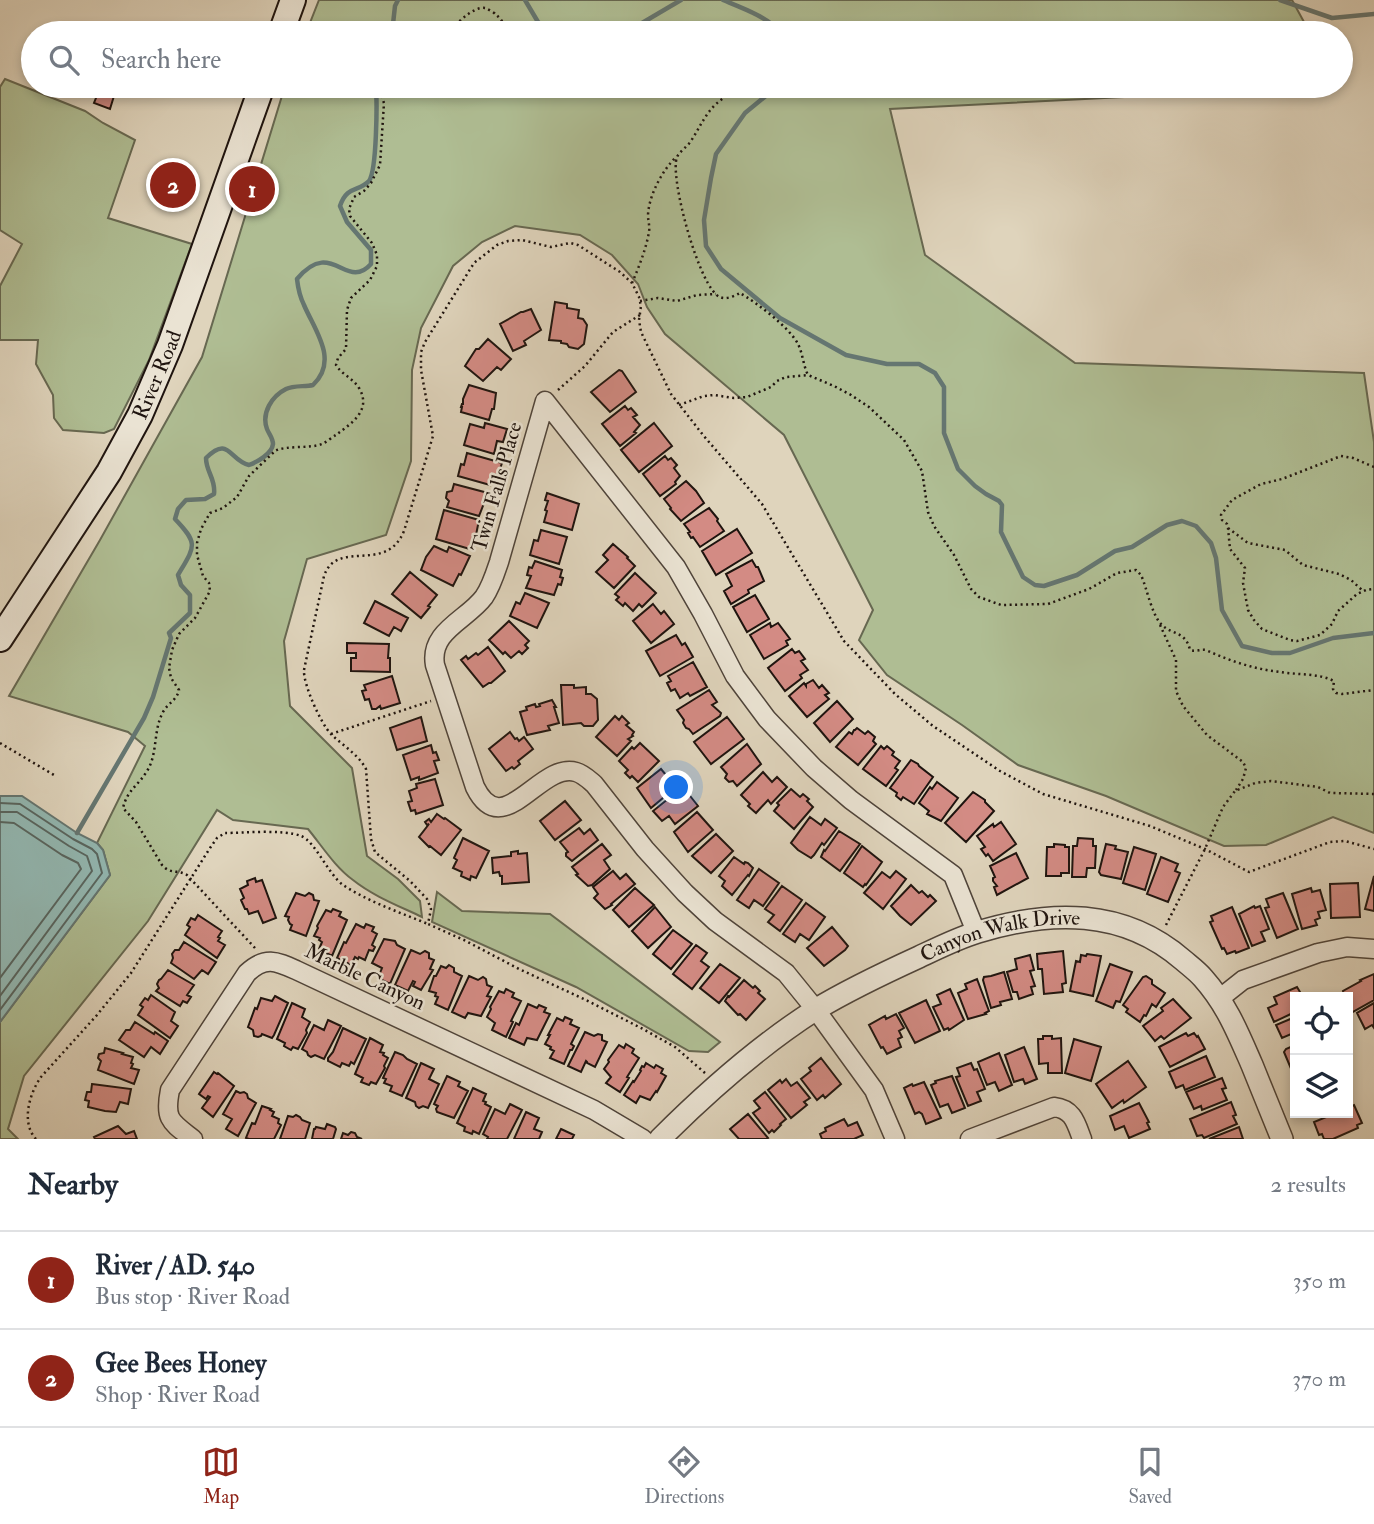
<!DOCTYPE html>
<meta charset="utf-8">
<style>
:root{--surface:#fff;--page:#f6f6f7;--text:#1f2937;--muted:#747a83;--line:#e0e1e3;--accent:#8f2418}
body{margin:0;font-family:"IM FELL Double Pica",serif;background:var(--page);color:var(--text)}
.controls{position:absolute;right:21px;bottom:21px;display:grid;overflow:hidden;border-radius:0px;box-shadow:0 4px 10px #0003}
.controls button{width:63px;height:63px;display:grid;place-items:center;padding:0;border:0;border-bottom:2px solid var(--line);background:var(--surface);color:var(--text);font:35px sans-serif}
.you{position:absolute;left:677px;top:788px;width:24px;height:24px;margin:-18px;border:5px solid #fff;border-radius:50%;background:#1a73e8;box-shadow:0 0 0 10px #1a73e833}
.badge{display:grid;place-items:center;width:46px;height:46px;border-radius:50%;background:var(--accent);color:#fff;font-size:23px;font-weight:700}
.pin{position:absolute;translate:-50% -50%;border:4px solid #fff;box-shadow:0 2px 7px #0006}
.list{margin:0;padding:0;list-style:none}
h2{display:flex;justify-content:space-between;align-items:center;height:91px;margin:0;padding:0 28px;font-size:30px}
h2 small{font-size:23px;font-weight:400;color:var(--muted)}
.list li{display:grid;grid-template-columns:46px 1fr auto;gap:21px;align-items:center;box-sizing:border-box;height:98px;padding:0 28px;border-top:2px solid var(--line)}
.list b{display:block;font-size:26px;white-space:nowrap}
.list p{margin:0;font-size:23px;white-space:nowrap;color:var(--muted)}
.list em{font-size:23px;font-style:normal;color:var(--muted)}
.icon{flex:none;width:38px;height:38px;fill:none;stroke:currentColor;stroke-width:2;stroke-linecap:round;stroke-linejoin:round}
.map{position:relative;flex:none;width:1374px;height:1139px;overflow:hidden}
.search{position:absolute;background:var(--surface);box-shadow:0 4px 10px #0003;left:21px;right:21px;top:21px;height:77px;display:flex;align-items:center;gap:18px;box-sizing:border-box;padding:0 24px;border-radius:38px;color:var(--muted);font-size:26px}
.sheet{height:287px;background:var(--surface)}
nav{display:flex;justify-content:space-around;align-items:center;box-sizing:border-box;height:98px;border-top:2px solid var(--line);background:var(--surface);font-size:19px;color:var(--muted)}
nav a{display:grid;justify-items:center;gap:4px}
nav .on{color:var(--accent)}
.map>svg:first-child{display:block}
.green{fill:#afbd93;stroke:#676851;stroke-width:2}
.water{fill:#93b8b2;stroke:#657671;stroke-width:2}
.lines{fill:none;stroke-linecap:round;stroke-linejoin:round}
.shore{stroke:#596660;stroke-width:2}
.stream{stroke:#657671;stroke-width:4.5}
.building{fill:#d38b84;stroke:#1f140f;stroke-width:2}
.minor-casing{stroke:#4f443a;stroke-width:21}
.tertiary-casing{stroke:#4f443a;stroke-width:24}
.secondary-casing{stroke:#1f140f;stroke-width:28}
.path{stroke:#1f140f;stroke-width:2.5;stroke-dasharray:2 3.5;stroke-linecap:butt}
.minor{stroke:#eae3d3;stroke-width:18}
.tertiary{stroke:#eae3d3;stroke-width:21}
.secondary{stroke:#eae3d3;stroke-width:24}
.labels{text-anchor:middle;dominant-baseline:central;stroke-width:5;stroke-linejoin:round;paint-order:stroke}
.street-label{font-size:21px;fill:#1f140f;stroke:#eae3d3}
</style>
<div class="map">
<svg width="1374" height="1139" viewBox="0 0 1374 1139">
<rect width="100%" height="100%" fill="#dfd4bc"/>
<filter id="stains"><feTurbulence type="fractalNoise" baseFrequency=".00286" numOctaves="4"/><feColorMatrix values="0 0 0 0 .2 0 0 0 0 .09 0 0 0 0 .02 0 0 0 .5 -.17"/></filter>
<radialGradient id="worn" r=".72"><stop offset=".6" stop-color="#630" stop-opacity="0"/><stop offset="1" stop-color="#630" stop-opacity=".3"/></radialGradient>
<!-- green -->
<path class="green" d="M 319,0 L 1292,0 L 1310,33 L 306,33 Z
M 5,79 L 85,111 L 103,123 L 135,140 L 108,218 L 192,244 L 149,360 L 114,429 L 104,433 L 63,430 L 54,418 L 53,395 L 36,364 L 38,340 L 0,340 L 0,286 L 22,244 L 0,230 L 0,87 Z
M 285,86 L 1338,86 L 890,109 L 925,255 L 1075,363 L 1364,373 L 1374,442 L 1374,833 L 1333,817 L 1266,845 L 1224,846 L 1106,796 L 1018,765 L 962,725 L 887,675 L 859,640 L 873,610 L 784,435 L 665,334 L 647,307 L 638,284 L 612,255 L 580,235 L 515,226 L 482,242 L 453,266 L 421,328 L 412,370 L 411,461 L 386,535 L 307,559 L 284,641 L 290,706 L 352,768 L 367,856 L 398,879 L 420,901 L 422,917 C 399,906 373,896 353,880 C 335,867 322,846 308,829 L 233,820 L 217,810 L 148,921 L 24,1076 L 8,1129 L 18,1139 L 0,1139 L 0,1022 L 110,875 L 103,850 L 97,843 L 145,746 L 128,732 L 9,696 L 100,540 L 202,357 Z
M 437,892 L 462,911 L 550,914 L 720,1042 L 708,1052 L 689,1051 L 576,987 L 432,922 Z"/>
<!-- water -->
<path class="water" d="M 0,796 L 22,796 L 77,833 L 97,843 L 103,850 L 110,875 L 0,1022 Z"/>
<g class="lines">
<!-- shore -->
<path class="shore" d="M 0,803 L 20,804 L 73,839 L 92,849 L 97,854 L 102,873 L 0,1010
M 0,812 L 17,812 L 69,846 L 87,856 L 92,871 L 0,996
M 0,822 L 14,823 L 62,855 L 78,863 L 81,869 L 0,978"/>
<!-- stream -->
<path class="stream" d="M 525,0 L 538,22 L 550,33
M 723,0 C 745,9 765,16 782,33
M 1280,0 L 1332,18 L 1374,14
M 392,33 L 395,6 L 398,0
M 625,33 L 681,0
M 778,86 L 745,113 L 716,154 L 711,178 L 704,220 L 706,246 L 721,269 L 780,318 L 846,355 L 887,364 L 919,364 L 935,373 L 944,387 L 944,433 L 958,469 L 975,486 L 986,494 L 999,501 L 1002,505 L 1001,532 L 1023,577 L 1035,585 L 1044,586 L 1077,575 L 1115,551 L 1132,547 L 1167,525 L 1182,521 L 1196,526 L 1211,543 L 1216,558 L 1222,610 L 1242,646 L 1272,653 L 1290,653 L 1333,638 L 1374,633
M 77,833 L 144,718 L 153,697 L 171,638 L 169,633 L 190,613 L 190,595 L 181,585 L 178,575 C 195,546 199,544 175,519 L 178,509 L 186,500 L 205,499 L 214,494 C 216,479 206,472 206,458 C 229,435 229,460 249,465 C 257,462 272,454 273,444 C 273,438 269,434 267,429 C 261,413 272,396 286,389 C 294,385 305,387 313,385 C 339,360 315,331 304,305 C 300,297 298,288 297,279 C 332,237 346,292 371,264 L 371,250 L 347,222 L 340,206 C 347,185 359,192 369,181 C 377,170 377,102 376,86"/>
</g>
<!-- building -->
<path class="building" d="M 100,86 L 117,86 L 110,109 L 94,103 L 98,93 L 95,92 L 97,87 L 100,88 Z
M 162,176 L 188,180 L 186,198 L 160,194 Z
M 555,302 L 567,304 L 567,308 L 579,310 L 578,318 L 583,319 L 587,325 L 584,344 L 578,349 L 569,347 L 567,344 L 561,343 L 561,341 L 549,340 Z
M 531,309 L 541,330 L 524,341 L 526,345 L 513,351 L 500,324 L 521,312 L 523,312 Z
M 488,339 L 511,359 L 501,370 L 497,367 L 483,381 L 465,366 L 476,349 L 479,349 Z
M 619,370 L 622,371 L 636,392 L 610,412 L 591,392 Z
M 469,385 L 496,393 L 494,409 L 492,409 L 489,420 L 461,412 L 462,407 L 461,407 L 462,404 L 463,404 L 463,399 Z
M 625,406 L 628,410 L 631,408 L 637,415 L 633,417 L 640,425 L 634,432 L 636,433 L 620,446 L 602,424 Z
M 485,423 L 507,429 L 503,442 L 497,441 L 494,454 L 464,445 L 470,424 L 484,428 Z
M 654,423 L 672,446 L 639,472 L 621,450 Z
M 467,453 L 502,463 L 498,475 L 493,474 L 490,485 L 458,476 L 461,464 L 464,465 Z
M 665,456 L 668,460 L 671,458 L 677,465 L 674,468 L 680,476 L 675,482 L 676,484 L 660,496 L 643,474 Z
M 686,481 L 696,491 L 704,503 L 681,521 L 670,509 L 671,508 L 664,499 Z
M 454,484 L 488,493 L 479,516 L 447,507 L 449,501 L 446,498 L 447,492 L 452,491 Z
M 547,493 L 579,504 L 572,530 L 544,522 L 547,511 L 545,510 L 548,501 L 545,500 Z
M 709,508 L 718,519 L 717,521 L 724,531 L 700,547 L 693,537 L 691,538 L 688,533 L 690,532 L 684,524 Z
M 444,510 L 479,520 L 473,550 L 436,539 Z
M 737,529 L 752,553 L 716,575 L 702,551 Z
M 541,530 L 567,537 L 559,564 L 530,555 L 534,540 L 538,541 Z
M 613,544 L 628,557 L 627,558 L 635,566 L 614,588 L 596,572 L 608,560 L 603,555 Z
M 434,546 L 447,552 L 449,547 L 470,556 L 461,575 L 459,574 L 453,586 L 421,570 L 426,557 Z
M 752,560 L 756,567 L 758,567 L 764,581 L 748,590 L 749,593 L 731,604 L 724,591 L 732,586 L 726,574 Z
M 535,561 L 562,570 L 560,577 L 563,578 L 561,585 L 558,584 L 554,595 L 526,588 L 531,576 L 527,575 L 529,567 L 532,568 Z
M 410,572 L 437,595 L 428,606 L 430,607 L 421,618 L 392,594 Z
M 635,573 L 656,593 L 642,607 L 639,604 L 633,611 L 625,603 L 623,606 L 616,600 L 619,597 L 615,594 Z
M 525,593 L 549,603 L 537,628 L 510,616 L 516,602 L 520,604 Z
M 755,595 L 769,619 L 747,632 L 733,607 Z
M 375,601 L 408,618 L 401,631 L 394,627 L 389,636 L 364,623 Z
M 653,604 L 661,614 L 664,611 L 674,624 L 651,643 L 633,621 Z
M 509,621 L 529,641 L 525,645 L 528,648 L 522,654 L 519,651 L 511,658 L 505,652 L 503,654 L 489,640 Z
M 770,623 L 771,627 L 778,623 L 790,639 L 786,641 L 788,645 L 764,659 L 750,635 Z
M 676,635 L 682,645 L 685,643 L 693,657 L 660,676 L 646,651 Z
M 347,643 L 389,644 L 388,658 L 390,658 L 390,672 L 351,671 L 351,658 L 356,658 L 356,653 L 347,653 Z
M 488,647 L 505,671 L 491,683 L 489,683 L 483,687 L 461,660 L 466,656 L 468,659 L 476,653 L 478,655 Z
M 792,649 L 795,653 L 799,651 L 805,659 L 801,661 L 808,670 L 800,675 L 802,678 L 785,691 L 768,668 Z
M 693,662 L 707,687 L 690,696 L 688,693 L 680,698 L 675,689 L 671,691 L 667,683 L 671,681 L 668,676 Z
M 392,676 L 400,703 L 381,709 L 380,706 L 376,709 L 372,709 L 369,699 L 365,700 L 362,691 L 366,690 L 364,685 Z
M 813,680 L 819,688 L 822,685 L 829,693 L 825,695 L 829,699 L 807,717 L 789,696 L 804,683 L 806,686 L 806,684 Z
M 561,685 L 574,685 L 574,688 L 586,687 L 586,694 L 591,694 L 597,699 L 598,720 L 593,726 L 584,726 L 581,723 L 563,725 Z
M 709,690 L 717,702 L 712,705 L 721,713 L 720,716 L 693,734 L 689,729 L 686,728 L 683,723 L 684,720 L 677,710 Z
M 552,700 L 556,707 L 554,707 L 559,723 L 548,726 L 550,730 L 527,735 L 520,712 L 527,710 L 526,707 L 535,704 L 536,707 L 540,706 L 539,704 Z
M 837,701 L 853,719 L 830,742 L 814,723 Z
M 615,716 L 619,720 L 622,716 L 629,723 L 626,725 L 634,732 L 632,735 L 633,736 L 628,739 L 631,741 L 617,756 L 596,737 Z
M 421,717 L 427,741 L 397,750 L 390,728 Z
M 727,717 L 744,739 L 711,764 L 694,742 Z
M 857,728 L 865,734 L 868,731 L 875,737 L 873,741 L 876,744 L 858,765 L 836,747 L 849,732 L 852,734 L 854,730 L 855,730 Z
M 510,732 L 515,739 L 517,738 L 519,741 L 524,737 L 533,749 L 518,761 L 520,764 L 514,769 L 512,767 L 506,771 L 489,749 Z
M 640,743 L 659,761 L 638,782 L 632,776 L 630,778 L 625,773 L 628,770 L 619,761 L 632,747 L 634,749 Z
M 747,744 L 761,764 L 737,786 L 733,781 L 729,782 L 725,778 L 727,774 L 721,767 Z
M 431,745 L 433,753 L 436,752 L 439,760 L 434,761 L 438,773 L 419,780 L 419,777 L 411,780 L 403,755 Z
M 881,746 L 884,749 L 887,746 L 894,752 L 892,755 L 900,761 L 895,768 L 898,770 L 886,786 L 863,769 Z
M 911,760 L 918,764 L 919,766 L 933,777 L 914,804 L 903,797 L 901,800 L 896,796 L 897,793 L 890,788 Z
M 661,769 L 676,787 L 651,808 L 637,788 Z
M 763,772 L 772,782 L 777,777 L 787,787 L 771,804 L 768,800 L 756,813 L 748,806 L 750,804 L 741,795 Z
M 435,779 L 443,805 L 416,814 L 415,810 L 411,811 L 408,802 L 412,801 L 409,791 L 417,788 L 416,784 Z
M 937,782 L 958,798 L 941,821 L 927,814 L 929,811 L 919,803 L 930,787 L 932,789 Z
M 683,787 L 698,806 L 675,824 L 669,816 L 662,821 L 653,811 Z
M 791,789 L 800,797 L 803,794 L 809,799 L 807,801 L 813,807 L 794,829 L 774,811 L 779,805 L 777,803 Z
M 973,792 L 985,800 L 985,802 L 994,811 L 966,842 L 945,823 Z
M 565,801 L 581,820 L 555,840 L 540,821 Z
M 697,812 L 713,830 L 688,852 L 674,832 Z
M 437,814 L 444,819 L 445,818 L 461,830 L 441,855 L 430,846 L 429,847 L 419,837 L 429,824 L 427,825 L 425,822 L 429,819 L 431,822 Z
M 810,817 L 821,825 L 825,819 L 837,828 L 824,845 L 822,843 L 814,855 L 811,858 L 798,850 L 791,843 Z
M 1001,822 L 1016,844 L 993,861 L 988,854 L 986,856 L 981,849 L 985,847 L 977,836 L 993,824 L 994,827 Z
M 579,828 L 584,834 L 590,829 L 598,840 L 572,861 L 566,856 L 566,853 L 568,852 L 560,842 Z
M 839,831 L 860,844 L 840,871 L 821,857 L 824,850 L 825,851 Z
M 716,834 L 733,851 L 711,873 L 692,856 Z
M 463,838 L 489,851 L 476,878 L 471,876 L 470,880 L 461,876 L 462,872 L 453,868 L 457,860 L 454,858 Z
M 1078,838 L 1093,839 L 1093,846 L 1096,846 L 1095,868 L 1087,868 L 1086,877 L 1072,877 L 1073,846 L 1077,846 Z
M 602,844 L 611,855 L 604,860 L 610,869 L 592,885 L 588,886 L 576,875 L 578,874 L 572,867 Z
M 1054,844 L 1065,845 L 1065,847 L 1069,847 L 1069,873 L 1061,873 L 1061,876 L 1046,876 L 1047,847 L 1054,847 Z
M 1106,844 L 1116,846 L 1115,849 L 1128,852 L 1121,879 L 1101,875 L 1099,872 Z
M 862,846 L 882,862 L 866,885 L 865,884 L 863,887 L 844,873 Z
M 1134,847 L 1156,854 L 1145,890 L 1123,883 Z
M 518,851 L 518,854 L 527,853 L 529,882 L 502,884 L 502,876 L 500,876 L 499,872 L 493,873 L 492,858 L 511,856 L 511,852 Z
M 1016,853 L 1028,878 L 997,895 L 994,887 L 997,886 L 993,881 L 993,878 L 995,877 L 990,866 Z
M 734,857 L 744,864 L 745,862 L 748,863 L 753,868 L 749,876 L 748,875 L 732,895 L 722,886 L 725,881 L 719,876 Z
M 1161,857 L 1178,864 L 1175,871 L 1180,873 L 1168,902 L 1147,894 Z
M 759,869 L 779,883 L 763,906 L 754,900 L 749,908 L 737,900 Z
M 613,871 L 620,879 L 626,874 L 635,884 L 611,904 L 612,905 L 605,909 L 594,898 L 598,894 L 593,887 Z
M 896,871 L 906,879 L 883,909 L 864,893 L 882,872 L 890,878 Z
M 1374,876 L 1374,911 L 1365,909 Z
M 255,878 L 256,882 L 262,880 L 276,918 L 263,923 L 258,911 L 249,914 L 247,909 L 245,909 L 241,900 L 244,898 L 240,889 L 248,885 L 247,881 Z
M 1358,883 L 1360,917 L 1331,918 L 1330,884 Z
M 911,885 L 919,893 L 922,891 L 928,897 L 930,895 L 936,901 L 911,925 L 900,916 L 891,906 Z
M 782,886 L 802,900 L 780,931 L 768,922 L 774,915 L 765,909 Z
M 635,888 L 654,905 L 629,927 L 613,910 Z
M 1311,888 L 1312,892 L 1320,890 L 1326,910 L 1318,912 L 1320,918 L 1315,920 L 1317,925 L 1302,929 L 1292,894 Z
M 296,893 L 305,896 L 309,893 L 313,895 L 314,900 L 319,901 L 306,936 L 290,930 L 292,925 L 290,924 L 288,920 L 289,917 L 285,916 Z
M 1283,893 L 1298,929 L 1277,938 L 1265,908 L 1269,907 L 1266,899 Z
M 806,903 L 825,917 L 809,940 L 800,934 L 795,942 L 783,934 Z
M 1254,906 L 1255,908 L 1260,906 L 1269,929 L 1261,932 L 1265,941 L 1252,946 L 1239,914 Z
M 655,907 L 671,927 L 648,948 L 632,931 Z
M 1232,907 L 1249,948 L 1236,953 L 1235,951 L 1227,954 L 1224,948 L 1222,949 L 1210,922 L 1213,921 L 1211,916 Z
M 333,909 L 341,912 L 339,916 L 347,920 L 332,956 L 319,949 L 322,942 L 319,940 L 320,938 L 314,936 L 318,928 L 317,926 L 326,910 L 331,912 Z
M 198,915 L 222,931 L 218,937 L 220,938 L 218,941 L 225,945 L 217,958 L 185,935 L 190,927 L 187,925 L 191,918 L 195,920 Z
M 356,924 L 364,928 L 366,924 L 374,927 L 372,931 L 377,934 L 372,945 L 375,947 L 373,951 L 369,950 L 365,960 L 359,957 L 358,959 L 355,957 L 351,965 L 337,958 L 344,942 L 346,943 Z
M 832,927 L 848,946 L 845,950 L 824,966 L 807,948 Z
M 673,930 L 692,944 L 671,969 L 653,954 Z
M 384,939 L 395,941 L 397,945 L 405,949 L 390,984 L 378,978 L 382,968 L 372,963 Z
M 184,942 L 216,962 L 208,974 L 202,970 L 194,979 L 171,963 L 173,958 L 172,954 L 175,950 L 179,950 Z
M 696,945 L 707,953 L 701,961 L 709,967 L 692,989 L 673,974 Z
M 411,950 L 420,954 L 425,951 L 429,953 L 429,958 L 434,960 L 430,969 L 433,970 L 421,990 L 413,986 L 415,982 L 413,981 L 408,991 L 395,985 Z
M 1063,951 L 1066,983 L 1062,984 L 1063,992 L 1044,994 L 1042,969 L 1038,969 L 1037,954 Z
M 1087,954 L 1101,956 L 1093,996 L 1070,991 L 1076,961 L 1080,962 L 1081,955 L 1086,956 Z
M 1030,955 L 1034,970 L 1030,971 L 1035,986 L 1031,987 L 1033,994 L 1019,999 L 1017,992 L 1013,992 L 1007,972 L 1017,969 L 1015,959 Z
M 720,964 L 740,978 L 719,1003 L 700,988 Z
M 1110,964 L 1132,972 L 1120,1002 L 1116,1001 L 1113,1008 L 1096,1001 Z
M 449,965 L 454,968 L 454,972 L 462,976 L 448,1010 L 435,1004 L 438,997 L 435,996 L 436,993 L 429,991 L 434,976 L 436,976 L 441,966 L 446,968 Z
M 168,970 L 194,985 L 187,995 L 191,997 L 187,1003 L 183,1001 L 180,1006 L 156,991 L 159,988 L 157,984 L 159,980 L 161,979 Z
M 1004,972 L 1012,999 L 1000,1002 L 1001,1005 L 991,1008 L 983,980 L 984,977 L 991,976 Z
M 1374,974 L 1374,1000 L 1349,1014 L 1348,997 L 1340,997 L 1344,995 L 1343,991 L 1361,981 L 1360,980 Z
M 469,976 L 478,980 L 483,977 L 486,979 L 487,985 L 492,987 L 487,996 L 491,997 L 481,1016 L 468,1013 L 465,1018 L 452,1012 Z
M 1146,976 L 1152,980 L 1152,984 L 1165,993 L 1156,1007 L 1152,1004 L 1146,1016 L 1144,1015 L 1140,1022 L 1126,1012 L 1128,1009 L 1123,1005 L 1143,977 Z
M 977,979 L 989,1011 L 985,1013 L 986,1014 L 968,1019 L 958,993 L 967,989 L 965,984 Z
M 744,980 L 753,988 L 755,986 L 760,991 L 758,993 L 765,999 L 746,1020 L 740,1014 L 738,1015 L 725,1001 L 728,996 L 729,997 Z
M 1297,987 L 1303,997 L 1295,997 L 1295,1012 L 1274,1022 L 1268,1008 L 1277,1004 L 1274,997 Z
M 506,989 L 514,993 L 512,997 L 521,1001 L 511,1021 L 513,1022 L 506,1037 L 492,1030 L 495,1023 L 487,1017 L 491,1009 L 490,1007 L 499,991 L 504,993 Z
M 950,989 L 964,1020 L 949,1030 L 948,1028 L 944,1030 L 933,1007 L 941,1004 L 937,995 Z
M 151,995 L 175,1012 L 171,1021 L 178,1026 L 170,1038 L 138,1015 L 143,1007 L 140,1005 L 145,998 L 148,1000 Z
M 275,996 L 288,1003 L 274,1035 L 272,1038 L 262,1034 L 261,1036 L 258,1037 L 254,1036 L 253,1030 L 248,1027 L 255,1008 L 257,1009 L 261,998 L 272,1001 Z
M 1173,999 L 1191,1018 L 1164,1039 L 1161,1036 L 1155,1041 L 1143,1026 L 1163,1011 L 1161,1008 Z
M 926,1000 L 940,1031 L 915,1043 L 899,1013 Z
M 292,1003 L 305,1009 L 302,1017 L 310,1022 L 306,1030 L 307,1033 L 298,1049 L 293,1047 L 291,1050 L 284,1046 L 285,1043 L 277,1039 Z
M 1374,1003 L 1374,1028 L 1372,1025 L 1365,1029 L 1357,1013 Z
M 528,1004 L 537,1008 L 539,1005 L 546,1008 L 544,1012 L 550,1014 L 537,1040 L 527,1038 L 524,1045 L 509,1038 L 516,1023 L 519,1025 Z
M 896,1014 L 904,1028 L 899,1031 L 902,1037 L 898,1039 L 901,1047 L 887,1054 L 883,1047 L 881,1048 L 869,1025 L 885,1016 L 886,1019 Z
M 565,1017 L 572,1020 L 570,1024 L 579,1028 L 571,1044 L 574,1046 L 572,1050 L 570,1050 L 564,1064 L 550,1058 L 554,1051 L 550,1049 L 551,1047 L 545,1044 L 550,1035 L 548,1035 L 557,1018 L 563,1021 Z
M 1295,1017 L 1295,1041 L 1294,1042 L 1291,1034 L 1282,1038 L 1276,1025 Z
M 328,1020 L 341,1026 L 325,1057 L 324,1059 L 315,1055 L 311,1057 L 308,1055 L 307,1052 L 302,1049 L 314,1025 L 324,1030 Z
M 135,1022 L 154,1034 L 155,1032 L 168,1041 L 160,1054 L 151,1047 L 144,1057 L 119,1040 L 126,1030 L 130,1030 Z
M 343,1028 L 366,1039 L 354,1064 L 351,1062 L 349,1066 L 342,1063 L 340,1067 L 328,1061 L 328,1058 L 333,1052 Z
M 585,1032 L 594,1036 L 598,1034 L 602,1035 L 602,1040 L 607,1042 L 595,1067 L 587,1063 L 587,1062 L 586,1061 L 581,1072 L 568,1066 Z
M 1186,1033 L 1188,1036 L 1194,1033 L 1197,1037 L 1198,1036 L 1205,1049 L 1170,1067 L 1159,1047 Z
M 1043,1036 L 1052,1036 L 1052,1039 L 1061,1038 L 1062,1073 L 1048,1073 L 1048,1063 L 1039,1064 L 1038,1039 L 1043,1039 Z
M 370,1038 L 383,1045 L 380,1052 L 384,1053 L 383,1055 L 388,1058 L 384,1066 L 385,1068 L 376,1084 L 371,1082 L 369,1085 L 361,1082 L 363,1078 L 355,1074 Z
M 1074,1039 L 1101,1047 L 1091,1081 L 1065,1073 Z
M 626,1044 L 634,1049 L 632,1053 L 639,1058 L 627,1077 L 629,1078 L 620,1092 L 606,1083 L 611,1077 L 604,1069 L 609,1062 L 608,1060 L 619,1045 L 624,1048 Z
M 1295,1045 L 1295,1070 L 1292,1071 L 1284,1052 L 1286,1049 Z
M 1024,1047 L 1037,1079 L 1025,1084 L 1023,1079 L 1014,1082 L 1005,1055 Z
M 105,1048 L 123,1053 L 122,1054 L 133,1057 L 131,1063 L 133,1064 L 131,1068 L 139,1070 L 134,1084 L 98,1070 L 101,1061 L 98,1058 L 99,1054 L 104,1053 Z
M 395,1052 L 403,1055 L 407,1059 L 417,1064 L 402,1096 L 390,1091 L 392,1086 L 384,1083 L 386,1079 L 383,1078 Z
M 999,1053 L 1012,1085 L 999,1091 L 995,1082 L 987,1085 L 978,1062 Z
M 1206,1056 L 1215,1077 L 1185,1090 L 1183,1085 L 1176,1088 L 1169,1072 Z
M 821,1058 L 841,1084 L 825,1098 L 823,1095 L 817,1100 L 801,1079 L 811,1071 L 809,1068 Z
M 1128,1061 L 1146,1087 L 1124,1103 L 1123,1100 L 1112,1108 L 1096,1084 Z
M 421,1063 L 434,1069 L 429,1079 L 439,1084 L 428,1108 L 423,1106 L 419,1108 L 416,1106 L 415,1102 L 406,1098 Z
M 646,1063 L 654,1068 L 656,1065 L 663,1069 L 661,1073 L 666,1076 L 657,1092 L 656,1091 L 650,1100 L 640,1096 L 636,1103 L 624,1095 L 633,1081 L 634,1082 L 641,1071 L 640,1070 L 642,1066 L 644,1067 Z
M 971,1063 L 974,1070 L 977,1069 L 985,1089 L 977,1092 L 981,1101 L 968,1106 L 956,1077 L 960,1076 L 957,1068 Z
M 214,1072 L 217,1074 L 218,1073 L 234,1086 L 213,1117 L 202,1108 L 210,1097 L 208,1096 L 206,1099 L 199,1094 Z
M 447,1076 L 460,1082 L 458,1086 L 468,1091 L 454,1118 L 437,1112 L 436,1109 L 438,1106 L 434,1104 Z
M 952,1076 L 965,1108 L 952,1113 L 948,1104 L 940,1107 L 931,1085 L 936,1083 L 935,1081 Z
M 1222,1078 L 1226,1088 L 1222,1089 L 1227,1100 L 1202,1110 L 1201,1106 L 1194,1109 L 1186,1092 Z
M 786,1079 L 791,1086 L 797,1082 L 810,1098 L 804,1102 L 807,1105 L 791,1118 L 768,1090 L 780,1080 L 782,1083 Z
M 924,1082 L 941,1118 L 926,1124 L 922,1114 L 919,1112 L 915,1114 L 904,1088 L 912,1084 L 913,1086 Z
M 92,1084 L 131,1089 L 128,1104 L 120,1102 L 116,1112 L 105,1111 L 88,1107 L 89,1101 L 85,1100 L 87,1092 L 91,1092 Z
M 473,1088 L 486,1094 L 483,1101 L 486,1102 L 485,1104 L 491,1107 L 479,1134 L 473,1131 L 472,1134 L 464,1131 L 465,1127 L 457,1123 Z
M 236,1091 L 240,1093 L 244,1092 L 247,1094 L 248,1098 L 256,1103 L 238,1136 L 226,1129 L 232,1119 L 223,1114 Z
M 765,1092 L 786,1119 L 780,1124 L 781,1125 L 774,1132 L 772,1130 L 769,1133 L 753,1113 L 760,1108 L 754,1101 Z
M 1231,1102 L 1236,1115 L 1233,1116 L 1237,1124 L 1204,1138 L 1202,1135 L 1197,1136 L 1190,1119 Z
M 1139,1103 L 1149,1122 L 1147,1123 L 1150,1129 L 1129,1138 L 1124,1126 L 1115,1130 L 1110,1116 Z
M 510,1104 L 522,1110 L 507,1139 L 487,1139 L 488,1137 L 483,1134 L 495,1109 L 505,1114 Z
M 1354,1105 L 1362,1123 L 1357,1125 L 1358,1128 L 1333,1139 L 1324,1139 L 1322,1134 L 1319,1135 L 1314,1122 L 1336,1113 L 1348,1113 L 1348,1108 Z
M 262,1106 L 271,1109 L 270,1110 L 274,1112 L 272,1116 L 279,1119 L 278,1123 L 281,1125 L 274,1139 L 249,1139 L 246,1138 L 252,1123 L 255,1124 Z
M 526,1112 L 539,1118 L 534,1129 L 542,1132 L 539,1139 L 514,1139 Z
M 748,1114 L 768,1138 L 766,1139 L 739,1139 L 730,1129 Z
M 296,1115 L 300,1117 L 302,1120 L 310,1123 L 305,1139 L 280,1139 L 288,1116 L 293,1117 Z
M 844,1119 L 848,1126 L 857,1122 L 863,1135 L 854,1139 L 822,1139 L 820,1134 L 826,1131 L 825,1128 Z
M 327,1124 L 335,1127 L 336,1129 L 333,1139 L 312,1139 L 314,1129 L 315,1129 L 316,1127 L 325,1129 Z
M 118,1126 L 126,1134 L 134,1131 L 137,1139 L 95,1139 L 94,1137 Z
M 1239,1127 L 1243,1139 L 1209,1139 Z
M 561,1129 L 574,1135 L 572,1139 L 556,1139 Z
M 351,1132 L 355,1133 L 357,1137 L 362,1139 L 341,1139 L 343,1133 L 348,1135 Z"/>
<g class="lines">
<!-- minor casing -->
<g class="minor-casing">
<path id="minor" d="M 1219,999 L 1243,980 L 1318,953 L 1347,947 L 1374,949
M 193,1139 C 171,1122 164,1120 170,1090 L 247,973 C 265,956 276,961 296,970 L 594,1110 L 643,1139
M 895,1139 L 874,1090 L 816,1010 L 786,973 L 715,921 L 685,893 L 645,849 L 594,784 C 588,779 583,774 576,772 C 540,761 503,844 475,787 L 435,665 C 429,631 467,620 484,597 C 491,587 495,574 499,562 L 545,401 L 676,567 L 703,614 L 735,676 L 767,719 L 814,768 L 851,800 L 953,875 L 976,932
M 970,1139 L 1054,1107 C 1073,1109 1076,1123 1082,1139"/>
</g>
<!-- tertiary casing -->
<g class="tertiary-casing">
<g id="tertiary">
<path id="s1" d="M 660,1139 C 707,1092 759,1046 815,1010 C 848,990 884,973 919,957 C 938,948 958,938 978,932 C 1050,910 1123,908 1183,960 C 1190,966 1197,971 1203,978 C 1227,1005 1238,1033 1252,1065 C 1262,1090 1272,1114 1282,1139"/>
</g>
</g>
<!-- secondary casing -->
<g class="secondary-casing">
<g id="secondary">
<path d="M 281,33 L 293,0"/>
<path id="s2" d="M 0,639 L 109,472 L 140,415 L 170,345 L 262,86"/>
</g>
</g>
<!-- path -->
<path class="path" d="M 448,33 C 455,25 473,6 485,8 C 486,8 495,13 495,14 C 502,19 505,25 506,33
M 696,33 L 709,33
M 740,86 C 732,93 722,98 715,105 C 704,116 699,129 691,141 C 687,147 680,151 677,157 C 669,177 700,290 720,297 C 726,300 734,296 740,293 C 757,303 789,327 798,344 C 803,354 803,365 808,375 L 834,386 L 851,395 L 869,407 L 904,440 L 922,471 L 928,512 L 934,526 L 954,555 L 971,589 L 979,597 L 1001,605 L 1048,604 L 1089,589 L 1117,573 L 1136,570 L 1141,575 C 1147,588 1152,617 1163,626 C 1174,635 1186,632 1190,650 C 1196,652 1200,649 1206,650 C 1230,661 1254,669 1280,672 C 1298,675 1318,673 1334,681 L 1333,689 L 1336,693 L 1342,694 L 1374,690
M 632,283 C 639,267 646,249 649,232 C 650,226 648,221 648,215 C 649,195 662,171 676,157
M 640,301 L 658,298 L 677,301 L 697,295 L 716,294
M 558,390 L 585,366 L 613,332 L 640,315
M 679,405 L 704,396 L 714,395 L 734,398 L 747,397 L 771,387 L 777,381 L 786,377 L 808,375
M 1374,467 L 1353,458 L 1341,456 L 1282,479 L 1261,484 L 1232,500 L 1221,515 L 1222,520 L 1227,524 L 1228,528 L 1230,549 L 1245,568 L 1243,583 L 1248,610 L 1254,620 L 1262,629 L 1290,640 L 1297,641 L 1320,635 L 1332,624 L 1338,611 L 1357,594 L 1366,590 L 1374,589
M 1228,528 L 1248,543 L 1285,550 L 1303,565 L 1339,574 L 1351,580 L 1363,591
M 1160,625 L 1176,660 L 1176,691 L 1183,706 L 1207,735 L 1243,762 L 1246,768 L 1243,779 L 1236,790
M 331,734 L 431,701
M 0,743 L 54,775
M 1166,925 L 1205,849 L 1223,807 L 1235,791 L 1255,783 L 1271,781 L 1318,787 L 1330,793 L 1374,794
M 255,948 L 187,875 C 177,869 171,875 162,865 L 136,822 L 123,808 C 127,790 139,785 147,771 C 158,754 153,730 163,712 C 168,703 177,700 179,690 L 171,678 L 169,668 L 172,650 L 179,634 L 195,618 L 210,591 L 209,583 L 203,576 L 197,555 L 197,543 L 201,529 L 210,513 L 223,508 L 237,497 L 249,476 L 275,451 C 286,445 309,449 322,444 C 327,442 332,437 336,435 C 352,423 372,410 359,388 C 353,378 342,375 336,365 L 338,358 L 346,349 L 347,310 L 351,298 L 370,280 L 377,266 L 377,255 L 372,243 L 350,216 L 349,209 L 354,197 L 364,191 L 371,183 L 380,165 L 384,103 L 378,86
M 705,1073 L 675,1047 L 643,1029 L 586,1000 L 519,969 L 464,940 L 428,924 L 431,909 L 427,899 L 410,881 L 375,852 L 371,839 L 366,769 C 358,754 343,746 331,734 C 321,724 303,684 304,670 L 324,576 C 337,538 386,575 404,531 L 433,436 L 421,370 L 421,352 L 425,342 L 474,263 L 497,245 L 508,241 L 522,240 L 551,247 L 570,243 L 578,245 L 620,272 L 632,283 L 639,297 L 641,306 L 639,320 L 641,332 L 671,394 L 703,435 L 762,504 L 844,641 L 895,694 L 933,726 L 1000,771 L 1043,794 L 1150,826 L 1205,849 L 1249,872 L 1330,842 L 1345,841 L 1374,849
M 36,1139 C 21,1123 29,1094 41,1077 L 97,1015 L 131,973 L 210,848 L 217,838 L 225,833 C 244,833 283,829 301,836 C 315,841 328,874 343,885 C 369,902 399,912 428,924"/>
<!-- minor -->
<use href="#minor" class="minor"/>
<!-- tertiary -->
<use href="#tertiary" class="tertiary"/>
<!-- secondary -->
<use href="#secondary" class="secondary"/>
</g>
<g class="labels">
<!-- street labels -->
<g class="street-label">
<text stroke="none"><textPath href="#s2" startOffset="308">River Road</textPath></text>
<text transform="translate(497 487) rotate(-74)">Twin Falls Place</text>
<text stroke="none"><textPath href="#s1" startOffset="404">Canyon Walk Drive</textPath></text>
<text transform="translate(365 977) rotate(25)">Marble Canyon</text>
</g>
</g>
<rect width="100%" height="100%" filter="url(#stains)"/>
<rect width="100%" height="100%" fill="url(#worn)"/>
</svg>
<div class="controls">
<button><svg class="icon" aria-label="locate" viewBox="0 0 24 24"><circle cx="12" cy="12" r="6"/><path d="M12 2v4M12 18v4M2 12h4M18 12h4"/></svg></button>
<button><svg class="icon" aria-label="layers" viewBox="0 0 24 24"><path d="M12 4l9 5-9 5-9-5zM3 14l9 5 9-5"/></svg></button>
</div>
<div class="you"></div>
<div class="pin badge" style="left:252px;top:189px">1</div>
<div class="pin badge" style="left:173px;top:185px">2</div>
<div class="search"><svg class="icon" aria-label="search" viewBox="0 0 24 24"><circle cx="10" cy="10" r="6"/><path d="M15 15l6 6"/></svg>Search here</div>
</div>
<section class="sheet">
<h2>Nearby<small>2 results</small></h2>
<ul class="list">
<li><span class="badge">1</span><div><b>River / AD. 540</b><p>Bus stop · River Road</p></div><em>350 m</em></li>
<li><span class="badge">2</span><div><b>Gee Bees Honey</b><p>Shop · River Road</p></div><em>370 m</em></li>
</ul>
</section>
<nav>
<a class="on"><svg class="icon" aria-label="map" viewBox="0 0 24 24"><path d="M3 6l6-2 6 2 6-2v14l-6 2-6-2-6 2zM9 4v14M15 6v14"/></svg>Map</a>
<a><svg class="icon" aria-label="directions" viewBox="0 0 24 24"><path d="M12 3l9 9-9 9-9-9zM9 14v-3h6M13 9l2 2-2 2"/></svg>Directions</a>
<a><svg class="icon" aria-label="saved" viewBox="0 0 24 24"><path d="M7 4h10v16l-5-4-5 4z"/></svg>Saved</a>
</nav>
